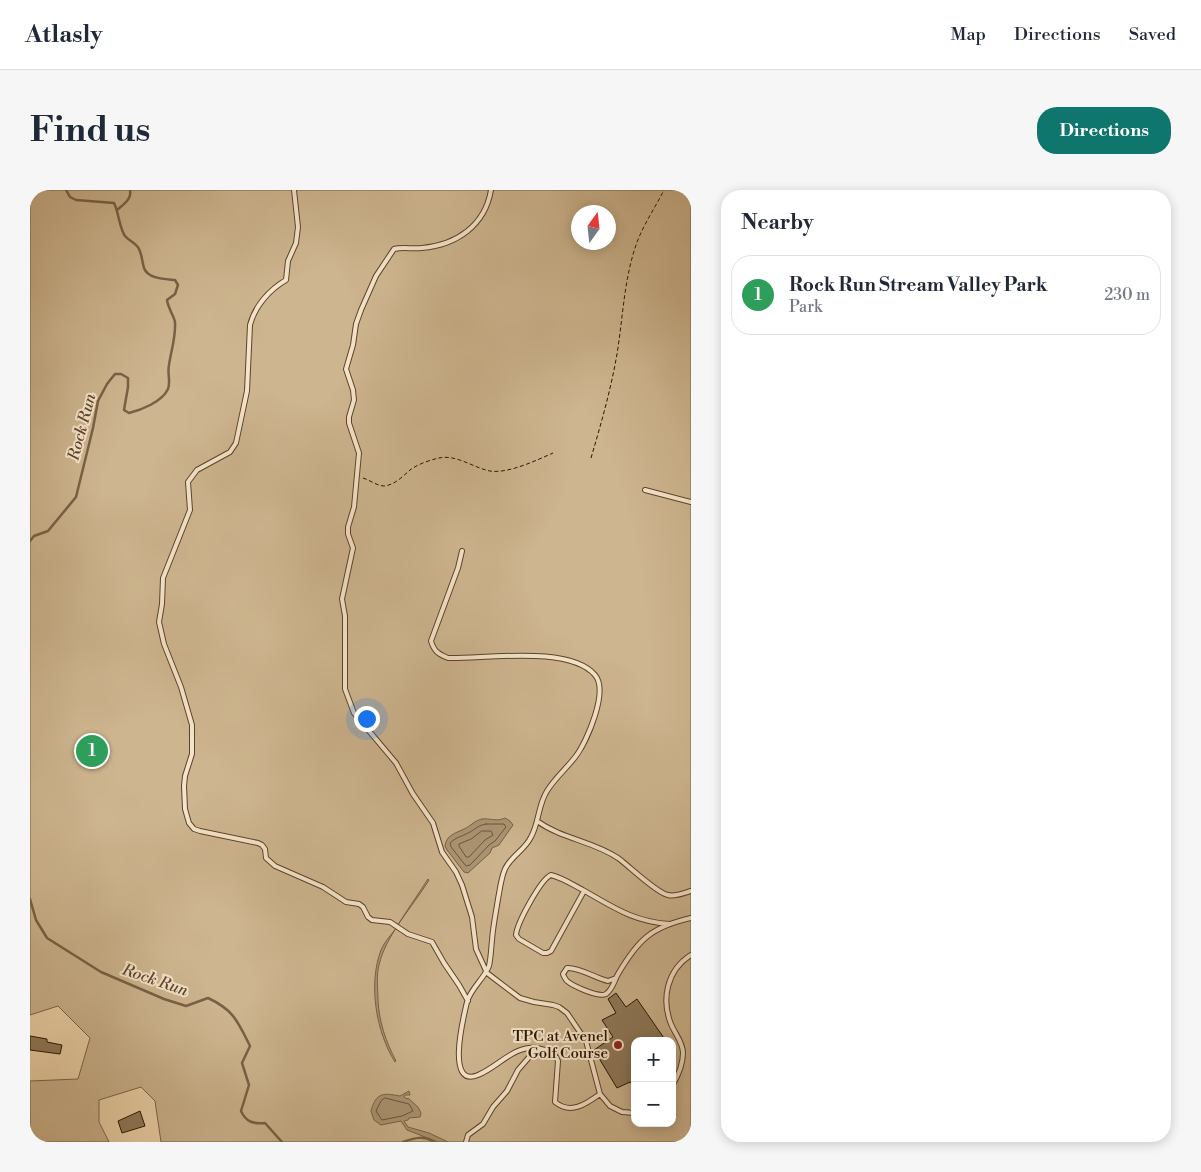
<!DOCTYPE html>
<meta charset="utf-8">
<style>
:root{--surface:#fff;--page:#f6f6f7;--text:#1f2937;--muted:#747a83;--line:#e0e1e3;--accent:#0f766e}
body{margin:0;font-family:"Libre Bodoni",serif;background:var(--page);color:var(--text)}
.controls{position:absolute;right:15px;bottom:15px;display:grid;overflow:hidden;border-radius:10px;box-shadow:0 2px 12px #0003}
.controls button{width:45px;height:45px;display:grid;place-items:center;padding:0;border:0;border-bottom:1px solid var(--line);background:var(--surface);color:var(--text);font:25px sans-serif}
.compass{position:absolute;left:541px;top:15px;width:45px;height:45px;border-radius:50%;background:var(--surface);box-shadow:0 2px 12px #0003;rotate:15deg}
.you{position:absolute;left:336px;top:528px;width:18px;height:18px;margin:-12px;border:4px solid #fff;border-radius:50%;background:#1a73e8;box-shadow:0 0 0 8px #1a73e833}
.badge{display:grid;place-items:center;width:32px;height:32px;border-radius:50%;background:var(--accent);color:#fff;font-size:16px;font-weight:700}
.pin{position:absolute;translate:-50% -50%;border:2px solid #fff;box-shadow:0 1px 5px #0006}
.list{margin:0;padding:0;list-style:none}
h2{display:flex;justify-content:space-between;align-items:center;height:65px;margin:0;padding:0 20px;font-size:21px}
h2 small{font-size:16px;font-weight:400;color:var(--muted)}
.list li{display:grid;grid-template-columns:32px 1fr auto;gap:15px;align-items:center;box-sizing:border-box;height:80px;margin:0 10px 10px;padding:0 10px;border:1px solid var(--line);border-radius:20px}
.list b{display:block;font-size:19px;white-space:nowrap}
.list p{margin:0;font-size:16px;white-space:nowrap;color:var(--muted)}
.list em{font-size:16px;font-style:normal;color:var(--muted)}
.map{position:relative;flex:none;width:661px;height:952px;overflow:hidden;border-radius:20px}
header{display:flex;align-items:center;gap:30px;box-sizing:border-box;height:70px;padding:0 25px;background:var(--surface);border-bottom:1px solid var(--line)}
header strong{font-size:24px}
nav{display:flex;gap:28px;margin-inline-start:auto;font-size:18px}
.intro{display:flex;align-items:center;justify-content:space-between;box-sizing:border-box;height:120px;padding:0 30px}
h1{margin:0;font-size:35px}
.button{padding:12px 22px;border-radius:20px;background:var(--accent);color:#fff;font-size:18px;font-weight:700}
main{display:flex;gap:30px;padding:0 30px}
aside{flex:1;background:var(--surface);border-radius:20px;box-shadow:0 2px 12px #0003}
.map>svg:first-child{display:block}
.green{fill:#cdb58f;stroke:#7a6448;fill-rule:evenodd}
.water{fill:#ab9472;stroke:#776145}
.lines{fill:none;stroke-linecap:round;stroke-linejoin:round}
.shore{stroke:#6a543a;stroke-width:1}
.stream{stroke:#776145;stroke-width:2.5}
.building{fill:#8f795a;stroke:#281402}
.lane-casing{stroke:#5a442c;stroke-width:6}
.path{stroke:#281402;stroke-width:1;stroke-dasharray:4 2.5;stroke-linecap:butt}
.lane{stroke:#f5e4c9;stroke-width:4}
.poi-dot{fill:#8f2418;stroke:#f5e4c9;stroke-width:2}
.labels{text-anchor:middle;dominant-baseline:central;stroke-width:4;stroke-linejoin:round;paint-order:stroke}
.poi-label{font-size:15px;fill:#281402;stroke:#f5e4c9;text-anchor:end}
.water-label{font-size:16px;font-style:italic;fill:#5c472f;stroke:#f5e4c9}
</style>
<header>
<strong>Atlasly</strong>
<nav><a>Map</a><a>Directions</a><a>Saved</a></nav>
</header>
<div class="intro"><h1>Find us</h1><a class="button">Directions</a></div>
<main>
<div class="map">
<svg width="661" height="952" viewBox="0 0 661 952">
<rect width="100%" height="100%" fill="#efd6ac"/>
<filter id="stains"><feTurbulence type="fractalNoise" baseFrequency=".004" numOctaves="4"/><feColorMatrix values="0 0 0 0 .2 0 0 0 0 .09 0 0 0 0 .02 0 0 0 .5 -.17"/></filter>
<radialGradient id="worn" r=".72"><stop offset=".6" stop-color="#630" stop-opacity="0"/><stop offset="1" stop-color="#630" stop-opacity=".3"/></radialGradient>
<!-- green -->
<path class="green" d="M 0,0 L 661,0 L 661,952 L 131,952 L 125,911 L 111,897 L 69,910 L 69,932 L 79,952 L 0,952 L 0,891 L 48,889 L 60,848 L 28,816 L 0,825 ZM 548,22 L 578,22 L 578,52 L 548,52 ZM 605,851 L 642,851 L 642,933 L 605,933 Z"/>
<!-- water -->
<path class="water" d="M 475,628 L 480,631 L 483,635 L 469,655 L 462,658 L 460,663 L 438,683 L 434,682 L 417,660 L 415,656 C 416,645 426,643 434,639 C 441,636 445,630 452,629 C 460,628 467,632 475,628 Z
M 398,689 L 399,690 C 383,716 356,745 349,775 C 346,787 348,798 348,810 C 349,832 356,852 366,871 L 365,872 C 346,842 338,794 351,760 C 354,753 359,747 364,741 C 375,723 387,706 398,689 Z
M 379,901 L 380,905 L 375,905 L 374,907 L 377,909 L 378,908 L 388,917 L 391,923 L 390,927 L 379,928 L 378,930 L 374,931 L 378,937 L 399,943 L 418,952 L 408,952 L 377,940 L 371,931 L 351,935 L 344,930 L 341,921 C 346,902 354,903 370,906 Z"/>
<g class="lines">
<!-- shore -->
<path class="shore" d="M 456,634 L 474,634 L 476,637 L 465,651 L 459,655 L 440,675 L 436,676 L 421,657 L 420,653 C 428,646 429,648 438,643 C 445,640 448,635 456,634 Z
M 452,641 L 461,641 L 463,645 L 455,650 L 439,667 L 436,667 L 429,656 L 429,654 L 441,649 Z
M 355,908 L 379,914 L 383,921 L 372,926 L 352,930 L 346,921 L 351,911 Z"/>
<!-- stream -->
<path class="stream" d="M 87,20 C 94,14 102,9 100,0
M 0,351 L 4,346 L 18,341 L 46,307 L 63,238 L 68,211 L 77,194 L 85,184 L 91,184 L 98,188 L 98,197 L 94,220 L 99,223 C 111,220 132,212 138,199 C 141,191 137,183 139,175 C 141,161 146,147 145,132 C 144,126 138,118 137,110 L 145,104 L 148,95 L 145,90 C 135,89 118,89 114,78 C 112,71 112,65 109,59 C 106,53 99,51 95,46 C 89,37 89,23 84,13 L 46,10 L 40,7 L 36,0
M 0,709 L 6,730 L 17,748 L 71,782 L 134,809 L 156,816 L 178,808 C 204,820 208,832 220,856 L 212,873 L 219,895 L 211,921 C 216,932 223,934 235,933 L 252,952
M 373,952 C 384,948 394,945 404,952"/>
</g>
<!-- building -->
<path class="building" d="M 586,803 L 596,817 L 607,809 L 636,851 L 605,851 L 605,898 L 600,892 L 587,898 L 564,860 L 583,847 L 572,830 L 586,823 L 578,809 Z
M 0,846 L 17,849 L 17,852 L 32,855 L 30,864 L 0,860 Z
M 110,921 L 115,936 L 92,943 L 88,931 Z"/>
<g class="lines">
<!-- lane casing -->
<g class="lane-casing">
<path id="lane" d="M 264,0 L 268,37 L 266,53 L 258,71 L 256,90 C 239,100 225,116 220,135 L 217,201 L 206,253 L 200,262 L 167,280 L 158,292 L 160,320 L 133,388 L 132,414 L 129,432 L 134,454 L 151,497 L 162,535 L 162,564 L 155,586 L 154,596 L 155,619 L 159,633 L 164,639 L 170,641 L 228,653 L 232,655 L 235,659 L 236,668 L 245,676 L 293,697 L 316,712 L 329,714 L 333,717 L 338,727 L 342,730 L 360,732 L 378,744 L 402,752 L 414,773 L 429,795 L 438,811
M 461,0 C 455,36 426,55 392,58 C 382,59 373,57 364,59 L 346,86 L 331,120 L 326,134 L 323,155 L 316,179 L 323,200 L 324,210 L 319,227 L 319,233 L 329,263 L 324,317 L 318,337 L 318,344 L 323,358 L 312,409 L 315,426 L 315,499 L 324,523 L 366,573 L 383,604 L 403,633 L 412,662 L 426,682 L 432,695 L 442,727 L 446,759 L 457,783 L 490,808 L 504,812 L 523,815 L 529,817 L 537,823 L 556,851 L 570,904 L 580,916 L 592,922 L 605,923
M 615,300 L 661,312
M 432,361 L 428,378 L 401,451 C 404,461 408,464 418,468 C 455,469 539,455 565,485 C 579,501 557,551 546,566 C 537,578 525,588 517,601 C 508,615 509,633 501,647 C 495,660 481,666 475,679 C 471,688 470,699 468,709 C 466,722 463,736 462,750 C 461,759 461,767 459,776 C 454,789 441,798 437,812 C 434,825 415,899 448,885 C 468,877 484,855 507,858 L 488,880 L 477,901 L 463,917 L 453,934 L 438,945 L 436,952
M 507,631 C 532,649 563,651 588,668 C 599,676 627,703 638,705 C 645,707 654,703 661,701
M 554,701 L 521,761 L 517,763 L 513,763 L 489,749 L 486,745 C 487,733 511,689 521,685 C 533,688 543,695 553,700 C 583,717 604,732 640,734
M 586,788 L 578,791 C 565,788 549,777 537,778 L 533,784 C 533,785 536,790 537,791 C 543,796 569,808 576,804 C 583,799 584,791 588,784 C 608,750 621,737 661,728
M 507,858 C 516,860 524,861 528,871 L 525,912 C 541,925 556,914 570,904
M 642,896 C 648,886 653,875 653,863 C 653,852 645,844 641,834 C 631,809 637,780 661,765"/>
</g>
<!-- path -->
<path class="path" d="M 561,268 C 571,234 581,199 587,164 C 593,127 594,90 606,55 C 613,35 625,18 634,0
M 333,288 C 340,290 347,296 354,296 C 365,295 373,286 380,280 C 388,274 400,270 409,268 C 426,264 444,278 460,281 C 478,284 507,270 523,263"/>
<!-- lane -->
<use href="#lane" class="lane"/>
</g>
<!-- markers -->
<circle class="poi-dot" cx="588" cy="855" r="5"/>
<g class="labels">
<!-- poi labels -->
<g class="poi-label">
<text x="578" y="846">TPC at Avenel<tspan x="578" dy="17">Golf Course</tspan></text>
</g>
<!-- water labels -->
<g class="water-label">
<text transform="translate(52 237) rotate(-75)">Rock Run</text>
<text transform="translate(125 790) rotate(19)">Rock Run</text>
</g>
</g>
<rect width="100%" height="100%" filter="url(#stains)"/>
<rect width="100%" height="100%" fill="url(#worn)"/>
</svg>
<div class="controls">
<button>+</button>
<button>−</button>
</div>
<svg class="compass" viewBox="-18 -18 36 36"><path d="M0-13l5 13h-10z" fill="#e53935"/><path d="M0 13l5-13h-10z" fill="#747a83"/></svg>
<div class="you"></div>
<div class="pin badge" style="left:62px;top:561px;background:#2e9e5b">1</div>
</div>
<aside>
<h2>Nearby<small></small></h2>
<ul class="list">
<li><span class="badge" style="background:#2e9e5b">1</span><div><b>Rock Run Stream Valley Park</b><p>Park</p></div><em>230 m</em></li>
</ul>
</aside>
</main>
